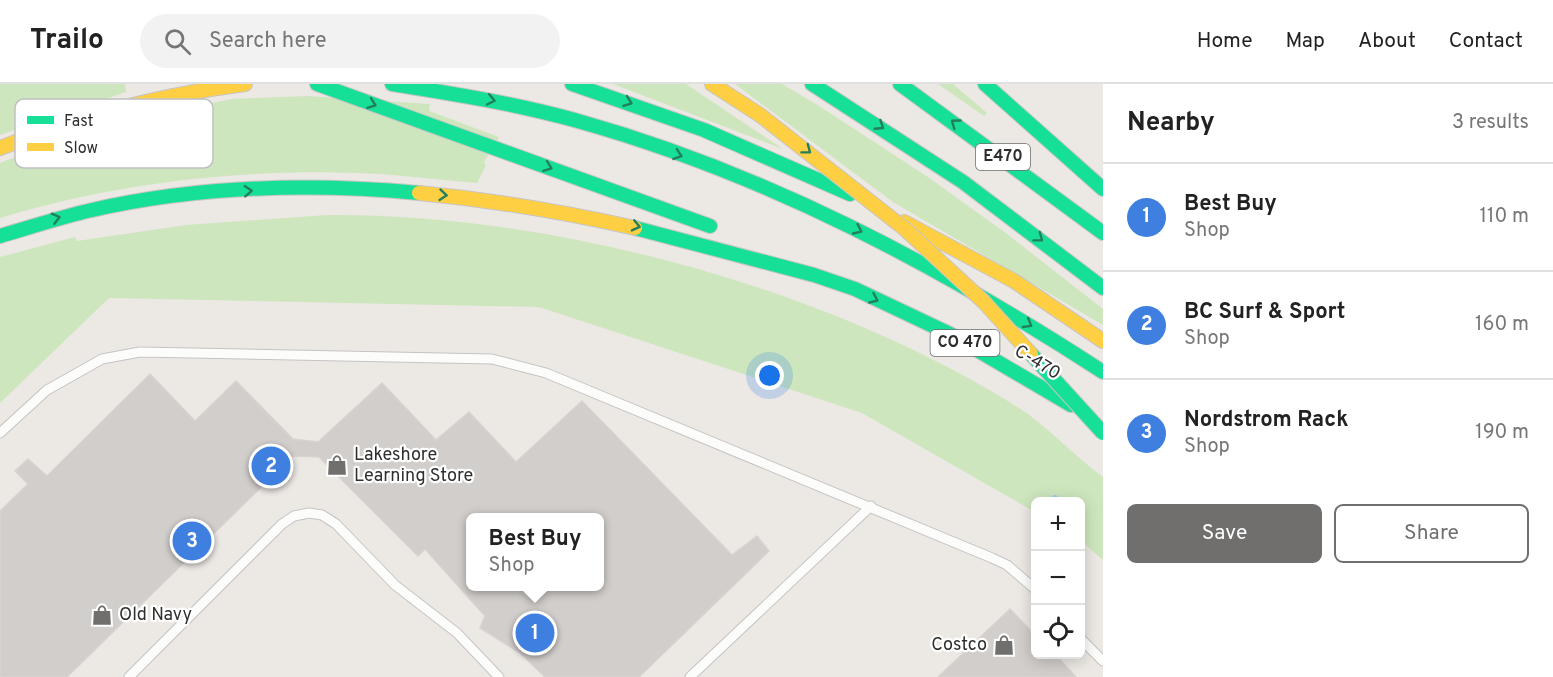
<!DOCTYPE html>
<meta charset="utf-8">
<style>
:root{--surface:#fff;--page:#f2f2f2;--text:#222;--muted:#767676;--line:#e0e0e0;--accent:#706f6e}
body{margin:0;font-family:Overpass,sans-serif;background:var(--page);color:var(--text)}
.controls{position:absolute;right:18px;bottom:18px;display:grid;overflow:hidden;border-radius:9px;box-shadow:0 3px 15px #0003}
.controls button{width:54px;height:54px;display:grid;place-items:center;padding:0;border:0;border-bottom:2px solid var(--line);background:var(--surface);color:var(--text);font:30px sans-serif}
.you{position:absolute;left:770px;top:292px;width:21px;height:21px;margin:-15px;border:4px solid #fff;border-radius:50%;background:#1a73e8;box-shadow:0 0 0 9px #1a73e833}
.badge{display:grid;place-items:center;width:39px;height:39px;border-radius:50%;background:var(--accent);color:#fff;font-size:20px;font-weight:700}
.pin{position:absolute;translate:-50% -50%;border:3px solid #fff;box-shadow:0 2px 6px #0006}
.popup{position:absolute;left:466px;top:429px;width:138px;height:78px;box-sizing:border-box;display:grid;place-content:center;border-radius:9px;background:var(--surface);filter:drop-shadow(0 2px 4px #0005);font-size:20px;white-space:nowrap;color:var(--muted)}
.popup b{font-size:22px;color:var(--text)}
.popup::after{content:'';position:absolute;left:50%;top:100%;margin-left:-12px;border:12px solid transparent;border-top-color:var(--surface)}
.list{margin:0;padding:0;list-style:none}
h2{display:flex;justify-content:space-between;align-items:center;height:78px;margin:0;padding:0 24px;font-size:26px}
h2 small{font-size:20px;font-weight:400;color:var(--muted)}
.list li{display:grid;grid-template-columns:39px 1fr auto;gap:18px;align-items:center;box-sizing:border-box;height:108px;padding:0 24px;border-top:2px solid var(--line)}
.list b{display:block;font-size:22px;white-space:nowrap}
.list p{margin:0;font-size:20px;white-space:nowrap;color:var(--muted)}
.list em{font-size:20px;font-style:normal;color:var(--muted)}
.actions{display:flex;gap:12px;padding:18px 24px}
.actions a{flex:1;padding:14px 0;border:2px solid var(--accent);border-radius:9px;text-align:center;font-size:21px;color:var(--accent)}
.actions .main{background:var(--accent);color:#fff}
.icon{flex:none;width:33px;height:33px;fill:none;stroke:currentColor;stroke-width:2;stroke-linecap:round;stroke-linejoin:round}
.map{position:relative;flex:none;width:1103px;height:593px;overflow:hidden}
header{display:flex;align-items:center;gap:36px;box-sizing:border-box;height:84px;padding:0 30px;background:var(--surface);border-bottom:2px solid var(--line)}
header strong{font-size:28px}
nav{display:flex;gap:33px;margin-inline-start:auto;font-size:21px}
.search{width:420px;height:54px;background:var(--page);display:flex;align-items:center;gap:15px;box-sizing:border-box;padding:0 21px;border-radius:33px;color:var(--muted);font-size:22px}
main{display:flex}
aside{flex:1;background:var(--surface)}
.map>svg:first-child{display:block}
.grass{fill:#cee6be}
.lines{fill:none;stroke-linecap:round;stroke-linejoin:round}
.stream{stroke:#99d6ec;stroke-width:6}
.building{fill:#d1cecb;stroke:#d7d4d0;stroke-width:1.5;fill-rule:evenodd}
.lane-casing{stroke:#c5c4c5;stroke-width:11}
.fast-casing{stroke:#c6c5c4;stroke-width:16}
.slow-casing{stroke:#c6c5c4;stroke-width:16}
.lane{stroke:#fcfcfb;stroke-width:9}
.fast{stroke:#16e098;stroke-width:14}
.slow{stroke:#ffcf43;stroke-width:14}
.fast-bridge-casing{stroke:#c6c5c4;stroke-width:16;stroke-linecap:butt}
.slow-bridge-casing{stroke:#c6c5c4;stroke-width:16;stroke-linecap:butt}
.fast-bridge{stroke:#16e098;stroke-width:14}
.slow-bridge{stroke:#ffcf43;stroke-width:14}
.oneway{stroke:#237e5e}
.labels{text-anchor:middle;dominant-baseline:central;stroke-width:4.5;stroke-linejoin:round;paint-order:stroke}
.shield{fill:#fff;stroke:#6d6d6d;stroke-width:1.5}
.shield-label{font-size:16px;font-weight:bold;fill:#2e2e2e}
.street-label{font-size:18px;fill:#2e2e2e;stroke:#fff}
.poi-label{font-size:18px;fill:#2e2e2e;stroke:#fff;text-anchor:start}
.key{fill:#fff;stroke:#c0c0c0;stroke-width:1.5}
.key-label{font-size:16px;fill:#2e2e2e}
</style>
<header>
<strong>Trailo</strong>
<div class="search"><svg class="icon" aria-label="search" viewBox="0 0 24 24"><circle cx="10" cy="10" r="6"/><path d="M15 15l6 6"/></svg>Search here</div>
<nav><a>Home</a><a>Map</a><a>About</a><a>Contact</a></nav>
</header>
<main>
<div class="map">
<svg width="1103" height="593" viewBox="0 0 1103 593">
<rect width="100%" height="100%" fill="#ece8e4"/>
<!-- grass -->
<path class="grass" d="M 0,0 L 125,0 L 126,8 L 0,51 Z
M 613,0 L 686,0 L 783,65 Z
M 735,0 L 782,0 L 816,20 L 928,93 L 1007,150 L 1103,225 L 1103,241 L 893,118 Z
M 938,0 L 953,0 L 987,29 L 984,32 Z
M 307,12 L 430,20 L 429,27 L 499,53 L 484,78 L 486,81 L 477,99 C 437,96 396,90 355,89 C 235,85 112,100 0,134 L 0,79 L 81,47 L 231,15 Z
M 327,131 C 551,129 821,202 1011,319 C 1046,340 1071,370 1103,393 L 1103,476 L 1081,457 L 1080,418 L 1036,418 L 1035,428 L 862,329 L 539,223 L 109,214 L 0,319 L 0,173 L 75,153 L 77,157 L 186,141 Z"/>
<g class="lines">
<!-- stream -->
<path class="stream" d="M 1054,418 L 1055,414"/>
</g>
<!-- building -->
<path class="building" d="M 150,290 L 195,337 L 236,297 L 293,355 L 318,358 L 382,299 L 436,356 L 469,328 L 516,378 L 582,317 L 732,471 L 757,452 L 769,467 L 639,593 L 545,593 L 520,569 L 480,544 L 485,532 L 425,465 L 418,472 L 319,373 L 293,372 L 67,593 L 0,593 L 0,427 L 28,400 L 15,387 L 28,375 L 47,392 ZM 471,434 L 600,434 L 600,502 L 471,502 Z
M 1010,525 L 1035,551 L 1035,570 L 1055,570 L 1076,593 L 938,593 Z"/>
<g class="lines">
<!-- lane casing -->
<g class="lane-casing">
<path id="lane" d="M 0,349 L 47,306 L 102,275 L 140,268 L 492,275 L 546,289 L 992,474 L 1007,481 L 1036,506
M 1080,554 L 1103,577
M 129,593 L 282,440 L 294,432 L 309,429 L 322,431 L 336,440 L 395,501 L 457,549 L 499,593
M 690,593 L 871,422"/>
</g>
<!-- fast casing -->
<g class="fast-casing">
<path id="fast" d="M 317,0 L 710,142
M 392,0 C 455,10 517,20 578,37 C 767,90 940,182 1103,288
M 572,0 L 704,46 L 850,110
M 812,0 L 963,98 L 1103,204
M 900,0 L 1103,149
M 985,0 L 1103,105
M 635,144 L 814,191 L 855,205 L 950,250 L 1071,321
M 0,152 C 31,143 61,133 92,126 C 198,102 311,99 419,109"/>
</g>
<!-- slow casing -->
<g class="slow-casing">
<path id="slow" d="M 712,0 L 760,31
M 0,64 C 80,32 160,11 245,0
M 419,109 C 492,116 564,128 635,144
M 904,138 L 1014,197 L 1103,257"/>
</g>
<!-- lane -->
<use href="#lane" class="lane"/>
<!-- fast -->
<use href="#fast" class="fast"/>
<!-- slow -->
<use href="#slow" class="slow"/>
<!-- fast-bridge casing -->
<g class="fast-bridge-casing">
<path id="fast-bridge" d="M 1031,270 L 1103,349"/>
</g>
<!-- slow-bridge casing -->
<g class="slow-bridge-casing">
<path id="slow-bridge" d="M 760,31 L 905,145 L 984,218 L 1031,270"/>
</g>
<!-- fast-bridge -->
<use href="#fast-bridge" class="fast-bridge"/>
<!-- slow-bridge -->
<use href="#slow-bridge" class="slow-bridge"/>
</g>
<!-- one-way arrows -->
<defs><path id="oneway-chevron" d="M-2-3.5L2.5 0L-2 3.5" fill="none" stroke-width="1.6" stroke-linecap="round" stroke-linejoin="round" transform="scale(1.5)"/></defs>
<g class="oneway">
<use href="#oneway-chevron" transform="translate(491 16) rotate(12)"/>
<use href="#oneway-chevron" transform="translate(628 18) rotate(20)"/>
<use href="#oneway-chevron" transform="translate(372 20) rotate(20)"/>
<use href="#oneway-chevron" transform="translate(955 39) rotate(-144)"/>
<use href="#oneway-chevron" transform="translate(880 42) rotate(33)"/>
<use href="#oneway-chevron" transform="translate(807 66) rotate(37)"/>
<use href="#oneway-chevron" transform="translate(678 71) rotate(19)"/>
<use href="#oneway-chevron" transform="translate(548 83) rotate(20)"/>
<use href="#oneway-chevron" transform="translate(248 107) rotate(-3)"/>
<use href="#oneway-chevron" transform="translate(443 111) rotate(5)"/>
<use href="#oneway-chevron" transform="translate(56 134) rotate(-14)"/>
<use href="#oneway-chevron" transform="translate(636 142) rotate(13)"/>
<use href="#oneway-chevron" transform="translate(858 146) rotate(25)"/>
<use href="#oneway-chevron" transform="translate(1039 154) rotate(37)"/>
<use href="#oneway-chevron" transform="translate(874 215) rotate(24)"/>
<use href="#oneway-chevron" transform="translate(1028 240) rotate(31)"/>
</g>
<!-- icons -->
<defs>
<g id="shop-bare" transform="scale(1.62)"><path d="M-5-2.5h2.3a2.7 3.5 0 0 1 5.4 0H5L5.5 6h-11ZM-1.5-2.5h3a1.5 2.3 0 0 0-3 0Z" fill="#706f6e" stroke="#fff" stroke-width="2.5" paint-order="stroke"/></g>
</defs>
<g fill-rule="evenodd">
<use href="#shop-bare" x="337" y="381"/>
<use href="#shop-bare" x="102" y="531"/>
<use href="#shop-bare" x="1004" y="561"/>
</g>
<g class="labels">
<!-- shield labels -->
<g class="shield">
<rect x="976" y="60" width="54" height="26" rx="4.5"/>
<rect x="930.5" y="246" width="69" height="26" rx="4.5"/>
</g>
<g class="shield-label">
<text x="1003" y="73">E470</text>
<text x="965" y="259">CO 470</text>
</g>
<!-- street labels -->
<g class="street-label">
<text transform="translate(1037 279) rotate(31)">C-470</text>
</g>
<!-- poi labels -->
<g class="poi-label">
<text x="354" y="371">Lakeshore<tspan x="354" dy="21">Learning Store</tspan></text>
<text x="119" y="531">Old Navy</text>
<text x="987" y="561" text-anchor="end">Costco</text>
</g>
</g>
<!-- legend -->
<rect x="15" y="15" width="198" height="69" rx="9" class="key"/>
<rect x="27" y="32" width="27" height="8" fill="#16e098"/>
<rect x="27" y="59" width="27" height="8" fill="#ffcf43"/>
<g class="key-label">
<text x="64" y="42">Fast</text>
<text x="64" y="69">Slow</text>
</g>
</svg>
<div class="controls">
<button>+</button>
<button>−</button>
<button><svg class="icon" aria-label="locate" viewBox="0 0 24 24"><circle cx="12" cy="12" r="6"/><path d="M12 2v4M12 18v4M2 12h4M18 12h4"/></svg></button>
</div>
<div class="you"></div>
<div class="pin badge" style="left:535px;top:549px;background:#3f7fe0">1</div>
<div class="popup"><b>Best Buy</b>Shop</div>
<div class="pin badge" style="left:271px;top:382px;background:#3f7fe0">2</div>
<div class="pin badge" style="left:192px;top:457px;background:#3f7fe0">3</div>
</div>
<aside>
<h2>Nearby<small>3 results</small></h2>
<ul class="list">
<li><span class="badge" style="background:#3f7fe0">1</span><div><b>Best Buy</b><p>Shop</p></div><em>110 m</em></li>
<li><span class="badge" style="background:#3f7fe0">2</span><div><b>BC Surf &amp; Sport</b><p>Shop</p></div><em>160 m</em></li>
<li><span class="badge" style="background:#3f7fe0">3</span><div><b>Nordstrom Rack</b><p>Shop</p></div><em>190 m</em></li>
</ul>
<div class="actions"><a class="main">Save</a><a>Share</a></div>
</aside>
</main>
